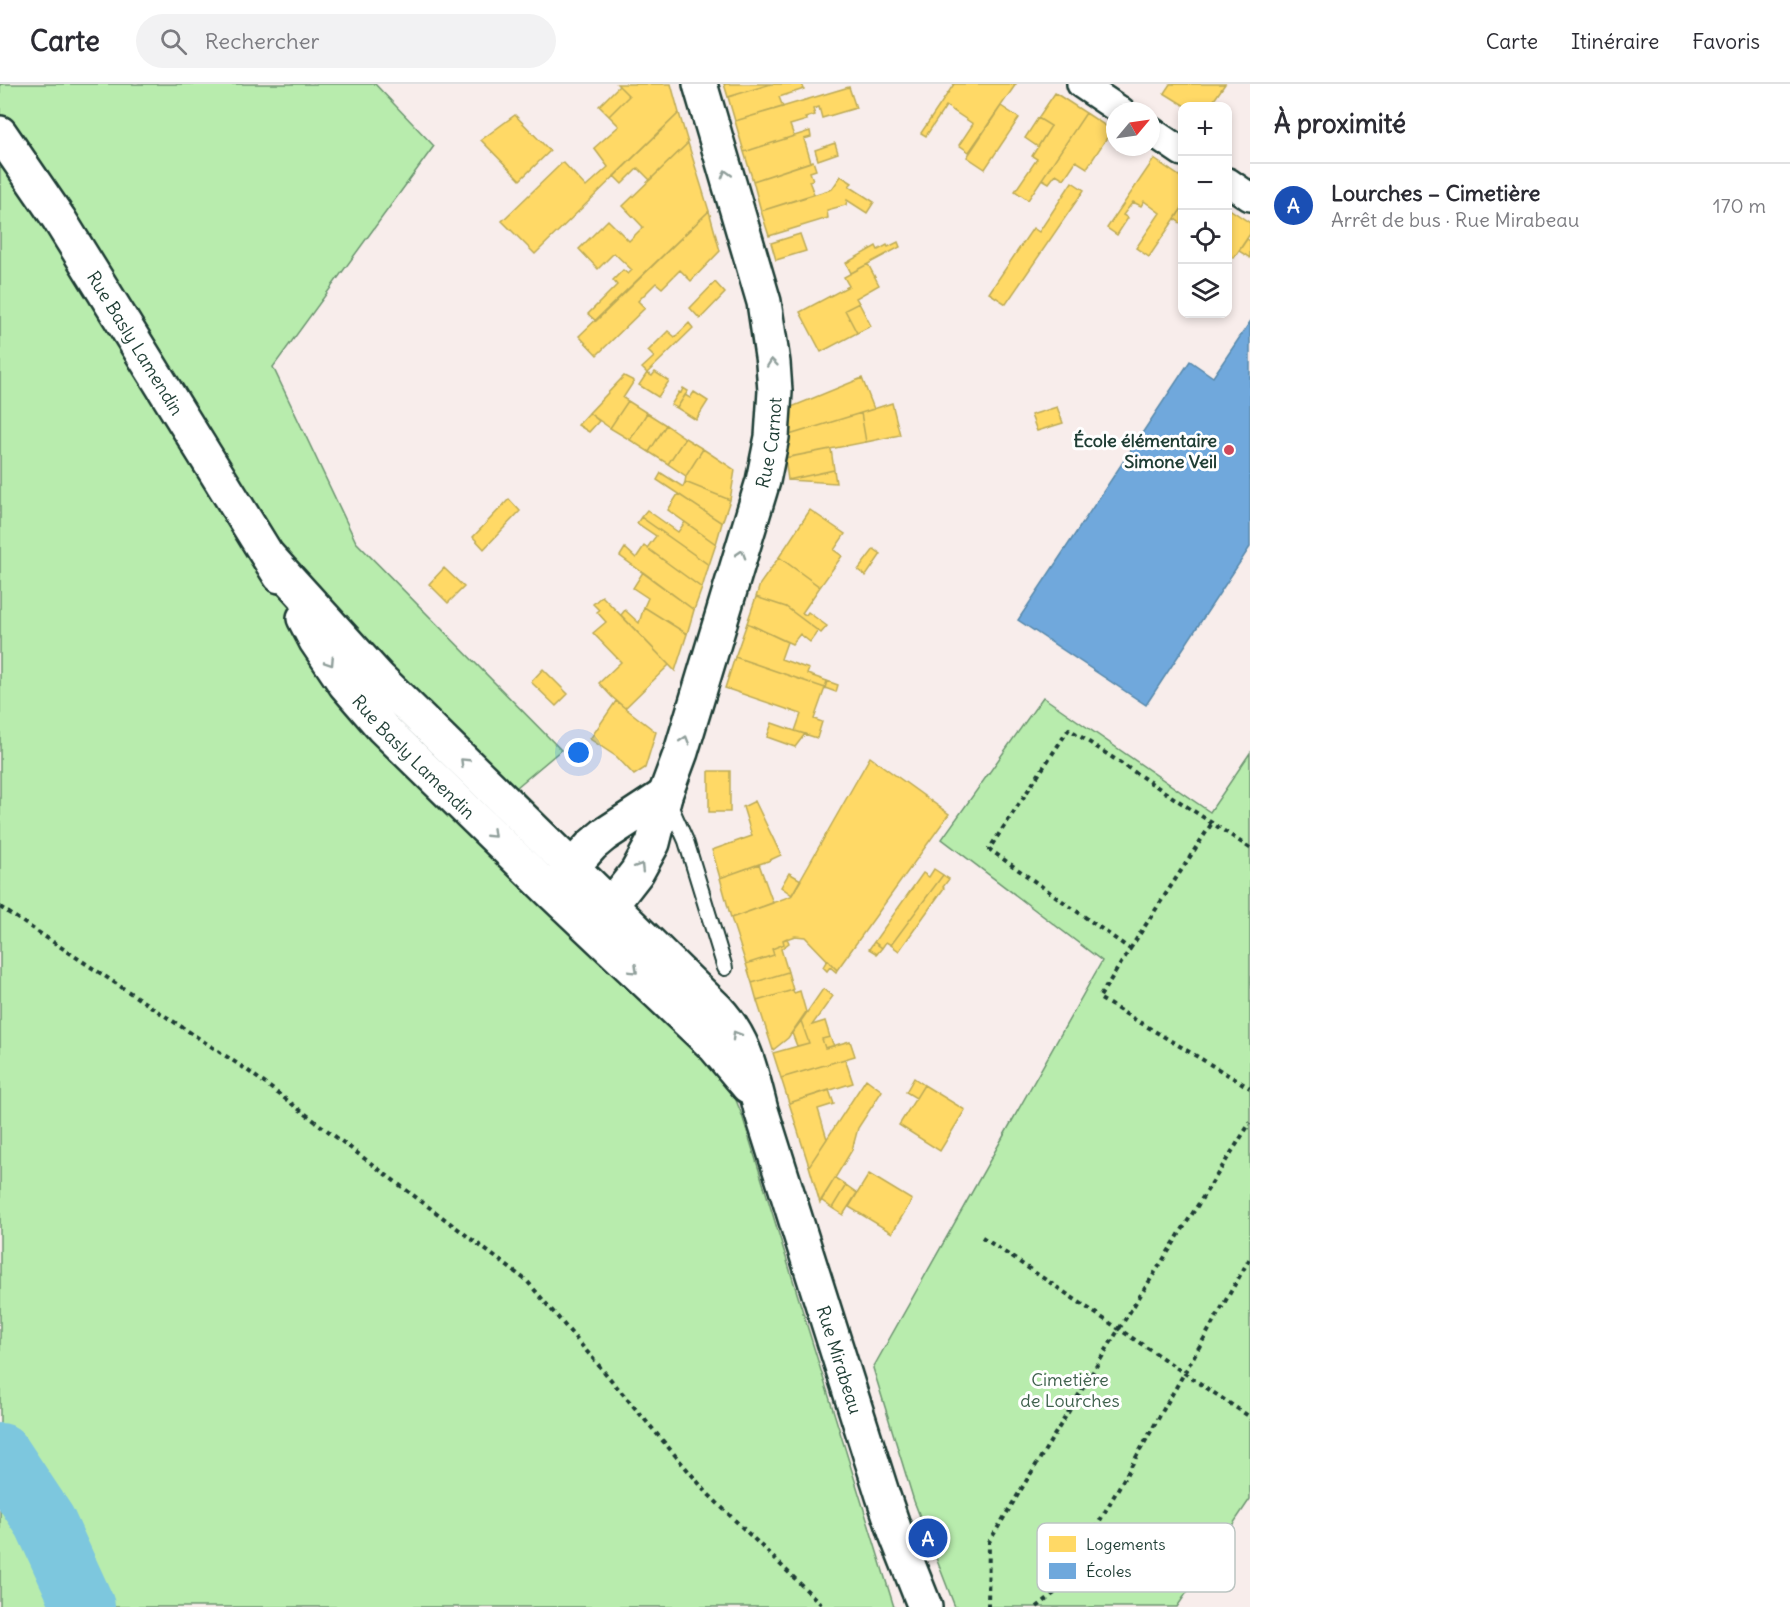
<!DOCTYPE html>
<html lang="fr">
<meta charset="utf-8">
<style>
:root{--surface:#fff;--page:#f2f2f3;--text:#2b2b33;--muted:#7c7c81;--line:#e1e1e2;--accent:#ea580c}
body{margin:0;font-family:Delius,sans-serif;background:var(--page);color:var(--text)}
.controls{position:absolute;right:18px;top:18px;display:grid;overflow:hidden;border-radius:12px;box-shadow:0 3px 9px #0003}
.controls button{width:54px;height:54px;display:grid;place-items:center;padding:0;border:0;border-bottom:2px solid var(--line);background:var(--surface);color:var(--text);font:30px sans-serif}
.compass{position:absolute;left:1106px;top:18px;width:54px;height:54px;border-radius:50%;background:var(--surface);box-shadow:0 3px 9px #0003;rotate:61deg}
.you{position:absolute;left:579px;top:669px;width:21px;height:21px;margin:-15px;border:4px solid #fff;border-radius:50%;background:#1a73e8;box-shadow:0 0 0 9px #1a73e833}
.badge{display:grid;place-items:center;width:39px;height:39px;border-radius:50%;background:var(--accent);color:#fff;font-size:20px;font-weight:700}
.pin{position:absolute;translate:-50% -50%;border:3px solid #fff;box-shadow:0 2px 6px #0006}
.list{margin:0;padding:0;list-style:none}
h2{display:flex;justify-content:space-between;align-items:center;height:78px;margin:0;padding:0 24px;font-size:26px}
h2 small{font-size:20px;font-weight:400;color:var(--muted)}
.list li{display:grid;grid-template-columns:39px 1fr auto;gap:18px;align-items:center;box-sizing:border-box;height:84px;padding:0 24px;border-top:2px solid var(--line)}
.list b{display:block;font-size:22px;white-space:nowrap}
.list p{margin:0;font-size:20px;white-space:nowrap;color:var(--muted)}
.list em{font-size:20px;font-style:normal;color:var(--muted)}
.icon{flex:none;width:33px;height:33px;fill:none;stroke:currentColor;stroke-width:2;stroke-linecap:round;stroke-linejoin:round}
.map{position:relative;flex:none;width:1250px;height:1523px;overflow:hidden}
header{display:flex;align-items:center;gap:36px;box-sizing:border-box;height:84px;padding:0 30px;background:var(--surface);border-bottom:2px solid var(--line)}
header strong{font-size:28px}
nav{display:flex;gap:33px;margin-inline-start:auto;font-size:21px}
.search{width:420px;height:54px;background:var(--page);display:flex;align-items:center;gap:15px;box-sizing:border-box;padding:0 21px;border-radius:33px;color:var(--muted);font-size:22px}
main{display:flex}
aside{flex:1;background:var(--surface)}
.map>svg:first-child{display:block}
.green{fill:#b8ecad;stroke:#6c9470;stroke-width:1.5}
.homes{fill:#ffd966;stroke:#bcaa57;stroke-width:1.5}
.schools{fill:#6fa8dc;stroke:#5788aa;stroke-width:1.5}
.lines{fill:none;stroke-linecap:round;stroke-linejoin:round}
.river{stroke:#7dc7de;stroke-width:62}
.lane-casing{stroke:#1f3d34;stroke-width:18}
.street-casing{stroke:#1f3d34;stroke-width:32}
.secondary-casing{stroke:#1f3d34;stroke-width:38}
.path{stroke:#1f3d34;stroke-width:4;stroke-dasharray:4.5 4.5;stroke-linecap:butt}
.lane{stroke:#fff;stroke-width:14}
.street{stroke:#fff;stroke-width:27}
.secondary{stroke:#fff;stroke-width:33}
.oneway{stroke:#8f9e9a}
.poi-dot{fill:#d1495b;stroke:#fff;stroke-width:2}
.labels{text-anchor:middle;dominant-baseline:central;stroke-width:6;stroke-linejoin:round;paint-order:stroke}
.street-label{font-size:18px;fill:#1f3d34;stroke:#fff}
.poi-label{font-size:18px;font-weight:bold;fill:#1f3d34;stroke:#fff;text-anchor:end}
.park-label{font-size:18px;fill:#3e604c;stroke:#fff}
.key{fill:#fff;stroke:#bcc5c2;stroke-width:1.5}
.key-label{font-size:16px;fill:#1f3d34}
</style>
<header>
<strong>Carte</strong>
<div class="search"><svg class="icon" aria-label="search" viewBox="0 0 24 24"><circle cx="10" cy="10" r="6"/><path d="M15 15l6 6"/></svg>Rechercher</div>
<nav><a>Carte</a><a>Itinéraire</a><a>Favoris</a></nav>
</header>
<main>
<div class="map">
<svg width="1250" height="1523" viewBox="0 0 1250 1523">
<rect width="100%" height="100%" fill="#f8edeb"/>
<filter id="ink" filterUnits="userSpaceOnUse"><feTurbulence type="fractalNoise" baseFrequency=".0167" numOctaves="2"/><feDisplacementMap in="SourceGraphic" scale="12" xChannelSelector="R" yChannelSelector="G"/><feConvolveMatrix kernelMatrix="1 2 1 2 8 2 1 2 1" color-interpolation-filters="sRGB"/></filter>
<g filter="url(#ink)">
<!-- green -->
<path class="green" d="M 0,0 L 375,0 L 434,62 L 273,283 L 356,458 L 561,666 L 517,703 L 650,837 L 679,874 L 742,1031 L 894,1523 L 0,1523 Z
M 1043,613 L 1210,728 L 1250,669 L 1250,1415 L 1177,1523 L 955,1523 L 914,1417 L 873,1284 L 1102,877 L 942,755 Z"/>
<!-- homes -->
<path class="homes" d="M 617,0 L 671,0 L 679,29 L 535,170 L 502,137 L 563,78 L 586,103 L 608,83 L 594,64 L 619,42 L 609,32 L 629,12 Z
M 724,0 L 771,0 L 728,13 Z
M 771,0 L 802,0 L 804,5 L 779,13 L 783,23 L 735,37 L 728,13 Z
M 954,0 L 1016,0 L 969,68 L 959,61 L 973,40 L 946,22 L 926,52 L 921,49 Z
M 1170,0 L 1225,0 L 1210,22 L 1185,22 L 1164,9 Z
M 619,2 L 629,12 L 609,32 L 599,22 Z
M 849,3 L 856,24 L 822,34 L 819,23 L 813,25 L 815,31 L 805,34 L 807,36 L 790,41 L 794,52 L 744,68 L 735,37 Z
M 1055,9 L 1086,29 L 1028,116 L 1015,107 L 1037,75 L 1032,72 L 1051,42 L 1038,34 Z
M 1001,22 L 1019,34 L 985,85 L 967,73 Z
M 679,29 L 688,59 L 650,96 L 638,84 L 622,100 L 614,92 Z
M 1086,29 L 1112,46 L 1087,84 L 1076,77 L 1064,95 L 1056,90 L 1049,99 L 1042,95 Z
M 515,31 L 550,67 L 520,96 L 481,56 Z
M 1038,34 L 1051,42 L 1038,63 L 1025,54 Z
M 810,47 L 811,53 L 804,55 L 811,78 L 753,97 L 744,68 Z
M 688,59 L 709,127 L 596,237 L 588,230 L 617,201 L 613,196 L 623,186 L 628,190 L 632,186 L 614,169 L 598,185 L 579,165 L 608,136 L 629,157 L 643,143 L 623,122 Z
M 835,59 L 838,69 L 818,76 L 815,66 Z
M 1154,75 L 1182,94 L 1182,124 L 1149,173 L 1136,164 L 1160,129 L 1144,117 L 1141,122 L 1133,118 L 1123,131 L 1128,134 L 1117,151 L 1107,144 Z
M 813,77 L 816,86 L 810,88 L 813,96 L 809,97 L 814,110 L 761,127 L 753,97 Z
M 841,92 L 852,99 L 849,102 L 874,118 L 867,129 L 847,116 L 846,121 L 827,126 L 828,134 L 769,152 L 761,127 L 832,105 Z
M 1072,98 L 1084,106 L 1006,220 L 989,209 L 1033,144 L 1039,148 Z
M 1182,124 L 1182,140 L 1175,135 Z
M 1228,124 L 1250,139 L 1250,150 L 1234,174 L 1228,170 Z
M 709,127 L 720,167 L 691,197 L 680,186 L 662,204 L 656,199 L 638,217 L 645,224 L 597,271 L 579,252 Z
M 800,150 L 806,167 L 776,176 L 771,159 Z
M 1247,155 L 1250,157 L 1250,174 L 1239,167 Z
M 898,158 L 900,163 L 851,189 L 846,179 L 876,162 L 878,166 L 887,161 L 888,163 Z
M 868,180 L 879,201 L 856,214 L 859,219 L 845,226 L 857,249 L 821,268 L 800,228 L 849,202 L 844,193 Z
M 715,198 L 725,209 L 700,235 L 690,224 Z
M 859,219 L 871,242 L 857,249 L 845,226 Z
M 689,239 L 693,244 L 647,289 L 642,284 L 654,273 L 648,267 L 668,247 L 675,253 Z
M 655,288 L 669,297 L 658,313 L 639,301 L 647,289 L 652,292 Z
M 624,292 L 634,297 L 623,314 L 628,317 L 610,344 L 589,329 Z
M 862,294 L 874,325 L 786,352 L 789,324 Z
M 683,304 L 688,307 L 677,324 L 671,321 L 679,308 L 681,309 Z
M 694,308 L 708,317 L 696,336 L 677,324 L 685,311 L 690,314 Z
M 628,317 L 647,329 L 630,356 L 610,344 Z
M 892,319 L 900,351 L 866,358 L 861,329 Z
M 1057,323 L 1063,339 L 1037,347 L 1031,331 Z
M 589,329 L 599,337 L 589,348 L 578,341 Z
M 647,329 L 666,341 L 649,368 L 630,356 Z
M 861,329 L 866,358 L 784,374 L 786,352 Z
M 666,341 L 685,354 L 668,380 L 649,368 Z
M 685,354 L 703,365 L 686,392 L 668,380 Z
M 703,365 L 735,386 L 730,416 L 685,398 L 686,392 Z
M 831,365 L 834,386 L 788,396 L 785,374 Z
M 834,386 L 836,399 L 788,396 Z
M 661,389 L 683,403 L 685,398 L 730,416 L 722,439 L 657,396 Z
M 678,410 L 722,439 L 716,460 L 668,426 Z
M 509,415 L 520,427 L 484,465 L 473,453 Z
M 647,426 L 678,448 L 685,438 L 716,460 L 709,481 L 641,433 Z
M 810,426 L 845,450 L 834,466 L 842,472 L 820,503 L 779,473 Z
M 641,433 L 709,481 L 702,504 L 647,464 L 656,452 L 637,439 Z
M 644,462 L 702,504 L 694,526 L 620,472 L 625,464 L 636,474 Z
M 874,465 L 881,470 L 866,492 L 858,486 Z
M 779,473 L 820,503 L 802,529 L 806,531 L 808,528 L 827,542 L 821,549 L 786,523 L 756,513 L 760,500 Z
M 444,484 L 464,503 L 448,519 L 429,500 Z
M 643,488 L 694,526 L 687,550 L 644,523 L 648,514 L 633,504 Z
M 602,512 L 669,581 L 625,624 L 612,613 L 599,599 L 621,578 L 593,549 L 606,538 L 597,528 L 599,526 L 593,520 Z
M 756,513 L 786,523 L 818,547 L 810,558 L 800,550 L 792,560 L 747,539 Z
M 644,523 L 687,550 L 675,587 L 621,531 L 625,526 L 639,539 Z
M 747,539 L 787,558 L 781,575 L 809,585 L 807,590 L 827,597 L 825,604 L 735,573 Z
M 735,573 L 825,604 L 814,635 L 822,638 L 817,654 L 795,647 L 801,630 L 725,604 Z
M 543,585 L 568,610 L 556,622 L 531,598 Z
M 827,597 L 838,601 L 836,608 L 825,604 Z
M 616,617 L 656,648 L 645,684 L 634,691 L 617,673 L 590,655 Z
M 772,639 L 795,647 L 805,650 L 795,663 L 767,653 Z
M 870,673 L 949,730 L 837,886 L 805,853 L 795,852 L 783,856 L 784,860 L 772,865 L 774,871 L 746,880 L 731,834 L 791,812 Z
M 709,687 L 730,687 L 730,728 L 709,728 Z
M 755,717 L 781,771 L 768,777 L 720,794 L 712,766 L 752,752 L 743,723 Z
M 759,780 L 773,819 L 731,834 L 720,794 Z
M 934,785 L 943,791 L 891,861 L 886,858 L 882,864 L 874,858 L 923,789 L 929,793 Z
M 789,789 L 801,796 L 792,811 L 781,803 Z
M 943,791 L 949,795 L 943,803 L 944,804 L 899,867 L 891,861 Z
M 787,854 L 789,859 L 781,865 L 788,888 L 752,899 L 746,880 L 774,871 L 772,865 L 784,860 L 783,856 Z
M 874,858 L 882,864 L 877,870 L 869,865 Z
M 827,876 L 837,886 L 836,888 L 830,883 L 827,887 L 823,883 Z
M 788,888 L 793,906 L 757,917 L 752,899 Z
M 823,905 L 833,912 L 812,941 L 825,937 L 830,953 L 822,955 L 825,964 L 850,957 L 855,972 L 781,994 L 773,969 L 809,959 L 801,937 Z
M 793,906 L 794,909 L 800,907 L 806,928 L 788,954 L 773,966 L 757,917 Z
M 801,937 L 809,959 L 797,962 L 792,949 Z
M 830,953 L 834,962 L 825,964 L 822,955 Z
M 845,975 L 853,999 L 789,1019 L 781,994 Z
M 914,994 L 924,1001 L 916,1014 L 906,1008 Z
M 866,995 L 882,1007 L 858,1044 L 852,1066 L 820,1119 L 809,1082 Z
M 924,1001 L 965,1026 L 940,1067 L 899,1041 Z
M 829,1006 L 834,1020 L 818,1025 L 827,1055 L 809,1082 L 789,1019 Z
M 869,1090 L 912,1116 L 892,1149 L 849,1123 Z
M 835,1094 L 846,1101 L 832,1124 L 821,1116 Z
M 846,1101 L 857,1109 L 843,1131 L 832,1124 Z"/>
<!-- schools -->
<path class="schools" d="M 1250,238 L 1250,463 L 1146,621 L 1018,536 L 1190,277 L 1213,293 Z"/>
<g class="lines">
<!-- river -->
<path class="river" d="M 0,1370 L 45,1438 L 84,1523"/>
<!-- lane casing -->
<g class="lane-casing">
<path id="lane" d="M 669,719 L 686,757 L 725,884"/>
</g>
<!-- street casing -->
<g class="street-casing">
<path id="street" d="M 1081,0 L 1121,27
M 1151,47 L 1182,68
M 1228,98 L 1250,113"/>
</g>
<!-- secondary casing -->
<g class="secondary-casing">
<g id="secondary">
<path id="s1" d="M 0,49 L 59,135 L 280,492"/>
<path id="s2" d="M 269,473 L 379,594 L 717,925 C 745,955 751,987 761,1026 L 883,1412 L 896,1450 L 925,1523"/>
<path id="s3" d="M 304,534 L 316,557 L 345,600 L 383,644 L 550,807 L 715,963 L 748,1002"/>
<path d="M 558,799 L 592,761 L 604,751 L 665,711"/>
<path id="s4" d="M 598,838 L 637,788 L 653,759 L 665,711 L 681,668 L 763,397 L 772,353 L 775,307 L 773,279 L 764,218 L 700,0"/>
</g>
</g>
<!-- path -->
<path class="path" d="M 1250,764 L 1069,645 L 989,765 L 1130,865 L 1099,914 L 1250,1004
M 0,823 L 247,986 L 527,1197 L 708,1410 L 824,1523
M 1130,865 L 1212,739
M 982,1153 L 1250,1333
M 988,1523 L 989,1458 L 1119,1245 L 1250,1039
M 1037,1523 L 1062,1503 L 1250,1174"/>
<!-- lane -->
<use href="#lane" class="lane"/>
<!-- street -->
<use href="#street" class="street"/>
<!-- secondary -->
<use href="#secondary" class="secondary"/>
</g>
<!-- one-way arrows -->
<defs><path id="oneway-chevron" d="M-2-3.5L2.5 0L-2 3.5" fill="none" stroke-width="1.6" stroke-linecap="round" stroke-linejoin="round" transform="scale(1.5)"/></defs>
<g class="oneway">
<use href="#oneway-chevron" transform="translate(726 90) rotate(-106)"/>
<use href="#oneway-chevron" transform="translate(772 279) rotate(-96)"/>
<use href="#oneway-chevron" transform="translate(741 470) rotate(-73)"/>
<use href="#oneway-chevron" transform="translate(330 578) rotate(57)"/>
<use href="#oneway-chevron" transform="translate(685 656) rotate(-73)"/>
<use href="#oneway-chevron" transform="translate(464 678) rotate(-136)"/>
<use href="#oneway-chevron" transform="translate(492 750) rotate(44)"/>
<use href="#oneway-chevron" transform="translate(640 783) rotate(-58)"/>
<use href="#oneway-chevron" transform="translate(634 886) rotate(44)"/>
<use href="#oneway-chevron" transform="translate(736 951) rotate(-120)"/>
</g>
</g>
<!-- markers -->
<circle class="poi-dot" cx="1229" cy="366" r="6"/>
<g class="labels">
<!-- street labels -->
<g class="street-label">
<text stroke="none"><textPath href="#s1" startOffset="250">Rue Basly Lamendin</textPath></text>
<text stroke="none"><textPath href="#s4" startOffset="514">Rue Carnot</textPath></text>
<text stroke="none"><textPath href="#s3" startOffset="178">Rue Basly Lamendin</textPath></text>
<text stroke="none"><textPath href="#s2" startOffset="1010">Rue Mirabeau</textPath></text>
</g>
<!-- poi labels -->
<g class="poi-label">
<text x="1217" y="356">École élémentaire<tspan x="1217" dy="21">Simone Veil</tspan></text>
</g>
<!-- park labels -->
<g class="park-label">
<text x="1070" y="1295">Cimetière<tspan x="1070" dy="21">de Lourches</tspan></text>
</g>
</g>
<!-- legend -->
<rect x="1037" y="1439" width="198" height="69" rx="9" class="key"/>
<rect x="1049" y="1452" width="27" height="16" fill="#ffd966"/>
<rect x="1049" y="1479" width="27" height="16" fill="#6fa8dc"/>
<g class="key-label">
<text x="1086" y="1466">Logements</text>
<text x="1086" y="1493">Écoles</text>
</g>
</svg>
<div class="controls">
<button>+</button>
<button>−</button>
<button><svg class="icon" aria-label="locate" viewBox="0 0 24 24"><circle cx="12" cy="12" r="6"/><path d="M12 2v4M12 18v4M2 12h4M18 12h4"/></svg></button>
<button><svg class="icon" aria-label="layers" viewBox="0 0 24 24"><path d="M12 4l9 5-9 5-9-5zM3 14l9 5 9-5"/></svg></button>
</div>
<svg class="compass" viewBox="-18 -18 36 36"><path d="M0-13l5 13h-10z" fill="#e53935"/><path d="M0 13l5-13h-10z" fill="#7c7c81"/></svg>
<div class="you"></div>
<div class="pin badge" style="left:928px;top:1454px;background:#1a4fb4">A</div>
</div>
<aside>
<h2>À proximité<small></small></h2>
<ul class="list">
<li><span class="badge" style="background:#1a4fb4">A</span><div><b>Lourches – Cimetière</b><p>Arrêt de bus · Rue Mirabeau</p></div><em>170 m</em></li>
</ul>
</aside>
</main>
